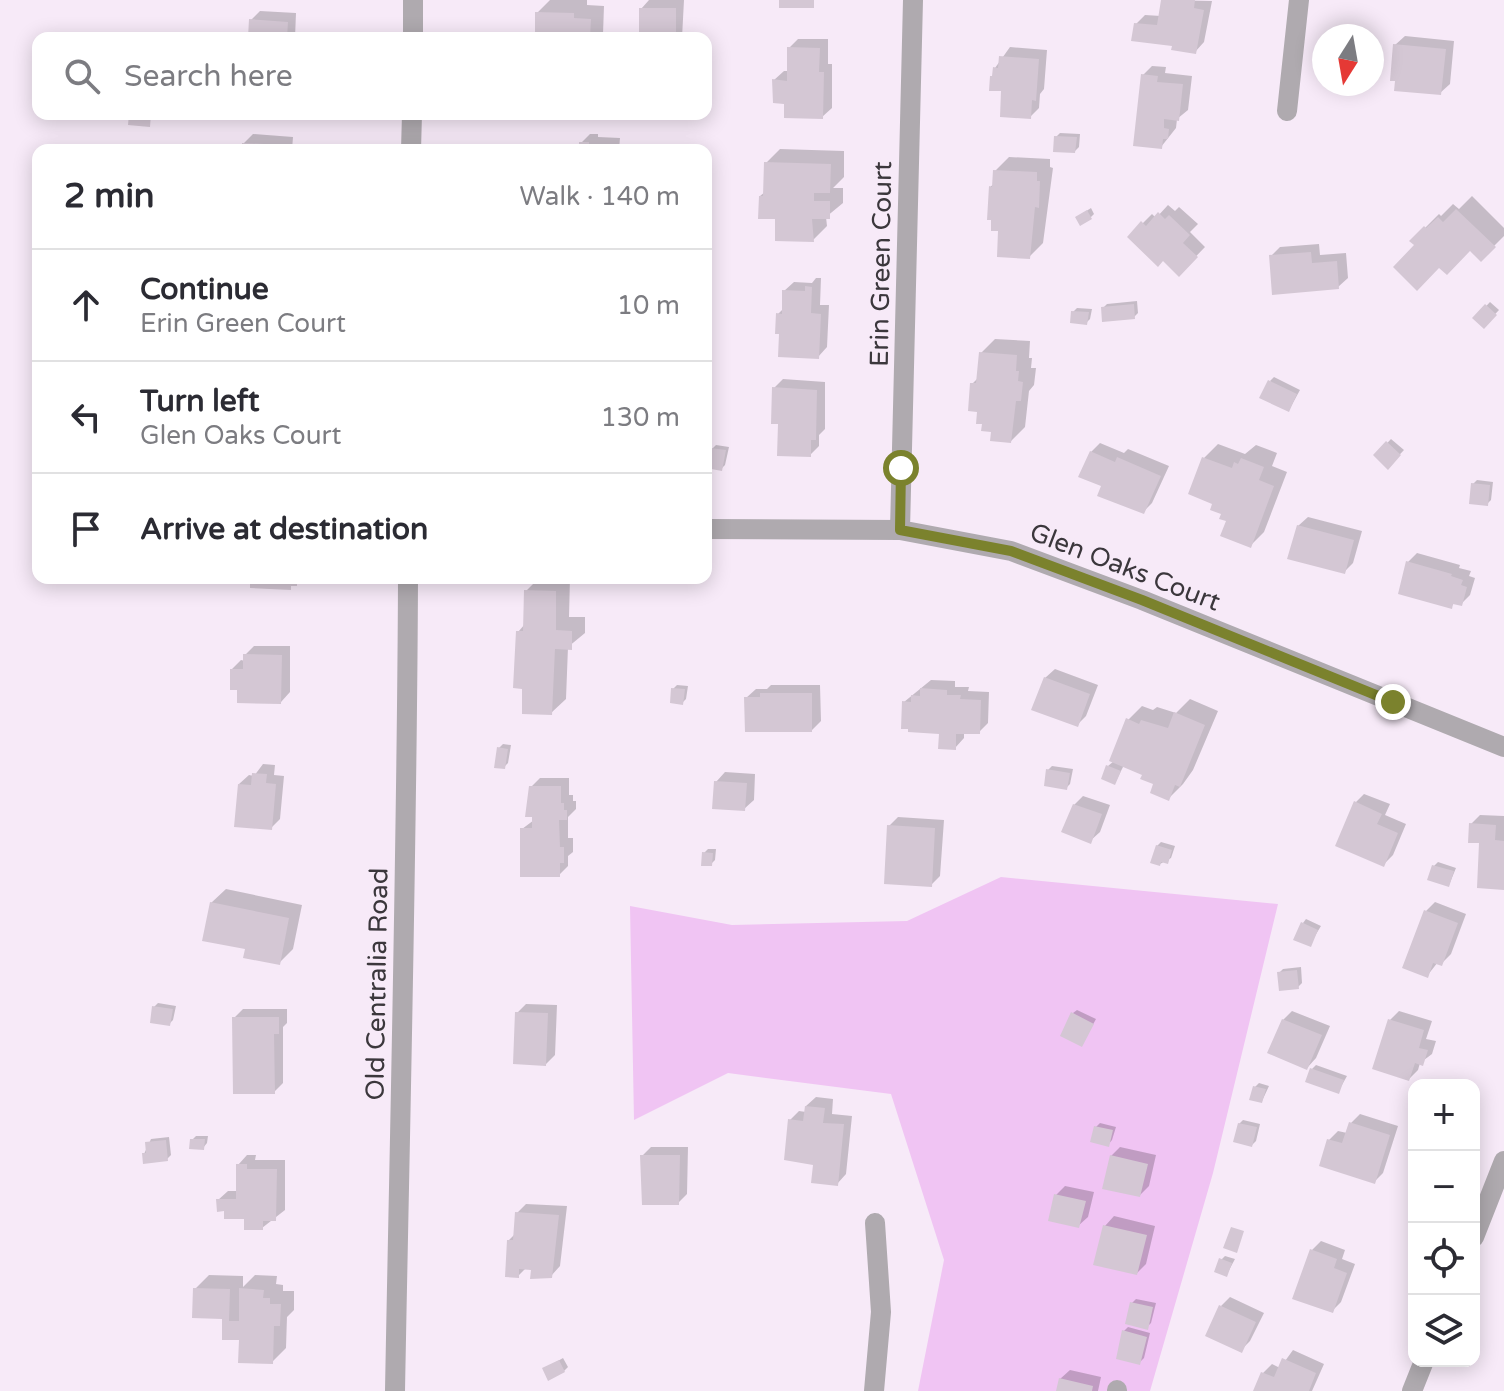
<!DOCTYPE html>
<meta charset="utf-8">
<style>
:root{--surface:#fff;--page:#f2f2f3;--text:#2b2b33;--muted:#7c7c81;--line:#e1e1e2}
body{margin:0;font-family:"Varela Round",sans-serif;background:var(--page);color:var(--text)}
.controls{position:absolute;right:24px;bottom:24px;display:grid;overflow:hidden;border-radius:16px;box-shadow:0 4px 20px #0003}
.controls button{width:72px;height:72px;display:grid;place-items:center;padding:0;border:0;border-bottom:2px solid var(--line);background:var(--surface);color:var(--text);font:40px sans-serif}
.compass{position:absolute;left:1312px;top:24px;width:72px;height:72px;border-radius:50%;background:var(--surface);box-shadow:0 4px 20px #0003;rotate:191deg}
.stop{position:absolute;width:24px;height:24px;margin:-18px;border:6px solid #7b822d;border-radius:50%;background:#fff}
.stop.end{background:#7b822d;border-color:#fff;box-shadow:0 2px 8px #0008}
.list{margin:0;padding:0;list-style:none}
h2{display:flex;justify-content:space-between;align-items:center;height:104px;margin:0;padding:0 32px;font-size:34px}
h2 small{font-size:26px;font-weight:400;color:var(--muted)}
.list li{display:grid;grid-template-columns:52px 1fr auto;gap:24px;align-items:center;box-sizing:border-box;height:112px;padding:0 32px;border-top:2px solid var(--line)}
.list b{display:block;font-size:30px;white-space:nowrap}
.list p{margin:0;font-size:26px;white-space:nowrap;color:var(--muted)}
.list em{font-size:26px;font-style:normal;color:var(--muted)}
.icon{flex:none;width:44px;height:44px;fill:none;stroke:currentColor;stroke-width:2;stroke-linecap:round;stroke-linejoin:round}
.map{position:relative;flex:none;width:1504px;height:1391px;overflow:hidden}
.search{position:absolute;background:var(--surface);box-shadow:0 4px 20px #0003;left:32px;top:32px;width:680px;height:88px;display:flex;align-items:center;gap:20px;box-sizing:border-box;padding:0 28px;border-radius:16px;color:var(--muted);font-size:30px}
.panel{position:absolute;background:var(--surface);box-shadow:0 4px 20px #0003;left:32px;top:144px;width:680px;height:440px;border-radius:16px}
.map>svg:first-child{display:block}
.green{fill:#f0c4f3}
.shadow{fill:#0003}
.building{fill:#d4c7d4}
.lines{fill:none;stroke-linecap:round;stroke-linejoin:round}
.minor{stroke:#afaaaf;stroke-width:20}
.route{stroke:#7b822d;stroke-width:10}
.labels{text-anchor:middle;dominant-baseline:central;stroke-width:7;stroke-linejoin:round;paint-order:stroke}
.street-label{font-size:26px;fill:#3b373c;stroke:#f7eaf8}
</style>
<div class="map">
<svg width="1504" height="1391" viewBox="0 0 1504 1391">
<rect width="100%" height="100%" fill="#f7eaf8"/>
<!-- green -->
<path class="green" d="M 1001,877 L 1278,904 L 1213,1173 L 1150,1391 L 918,1391 L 944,1260 L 891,1094 L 728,1073 L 634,1120 L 630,906 L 732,925 L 907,921 Z"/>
<!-- shadow -->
<path class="shadow" d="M 550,0 L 587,0 L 587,5 L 604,6 L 603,34 L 600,38 L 533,38 L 537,32 L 537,13 Z
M 649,0 L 684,0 L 682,38 L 641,38 L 641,9 Z
M 1161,0 L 1212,1 L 1204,42 L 1195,52 L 1174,44 L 1136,24 L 1145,15 L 1161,16 Z
M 260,11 L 296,13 L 295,38 L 250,38 L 251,20 Z
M 1405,36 L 1454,41 L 1450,84 L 1440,93 L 1395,45 Z
M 798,39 L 828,39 L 828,64 L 832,64 L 832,108 L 822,117 L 786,102 L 774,80 L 784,71 L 789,71 L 789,48 Z
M 1010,47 L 1047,50 L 1044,89 L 1040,94 L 1039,108 L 1030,117 L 995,68 Z
M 1152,66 L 1166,67 L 1165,73 L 1192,76 L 1188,110 L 1177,119 L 1176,128 L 1161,147 L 1143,75 Z
M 1060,133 L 1080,134 L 1079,147 L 1075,151 L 1056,137 Z
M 253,134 L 293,137 L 292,150 L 244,150 L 244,143 Z
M 590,134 L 598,134 L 598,137 L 620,138 L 619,150 L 581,150 L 581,143 Z
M 780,149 L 844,151 L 844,177 L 833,188 L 843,188 L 843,203 L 826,217 L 827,226 L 813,240 L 777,217 L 760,196 L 766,191 L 766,163 Z
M 1009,157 L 1050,159 L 1050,167 L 1053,168 L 1043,243 L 1029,257 L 1000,229 L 990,187 L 994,184 L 995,171 Z
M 1472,196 L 1504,228 L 1504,236 L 1481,259 L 1470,248 L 1417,245 L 1412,241 L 1439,214 L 1441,216 L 1453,204 L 1459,209 Z
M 1168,205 L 1175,211 L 1179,207 L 1198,224 L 1190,232 L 1205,247 L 1179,274 L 1163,259 L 1129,237 L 1152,214 L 1156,218 Z
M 1091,208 L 1094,214 L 1090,218 L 1077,217 Z
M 1319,244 L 1320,255 L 1346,253 L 1348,278 L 1338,287 L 1271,256 L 1280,247 Z
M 816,278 L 821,278 L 820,305 L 829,305 L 827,347 L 818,357 L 781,332 L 778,314 L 784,308 L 784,291 L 794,282 L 812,283 Z
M 1137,301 L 1138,313 L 1134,317 L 1103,308 L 1107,304 Z
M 1490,302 L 1499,310 L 1484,326 L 1475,318 Z
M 1077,308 L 1092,309 L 1090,319 L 1086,323 L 1073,312 Z
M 995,339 L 1030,341 L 1029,358 L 1032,358 L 1031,368 L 1036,368 L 1034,385 L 1029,391 L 1025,427 L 1011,441 L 984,422 L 972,384 L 979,377 L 981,353 Z
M 1274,377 L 1300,390 L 1289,410 L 1270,381 Z
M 783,379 L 825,382 L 825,429 L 819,435 L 819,446 L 810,455 L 780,422 L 774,388 Z
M 1391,439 L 1404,450 L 1388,467 L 1376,455 Z
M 1100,443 L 1124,453 L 1128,449 L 1169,466 L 1152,503 L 1143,512 L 1103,485 L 1091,452 Z
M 1218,444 L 1245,454 L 1256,445 L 1277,453 L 1272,466 L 1287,472 L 1264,532 L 1250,546 L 1215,502 L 1204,458 Z
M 716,445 L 729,447 L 725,465 L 721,469 L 712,449 Z
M 1477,480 L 1493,482 L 1491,500 L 1487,504 L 1473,484 Z
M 1308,517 L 1362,531 L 1353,563 L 1344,572 L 1298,526 Z
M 1417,553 L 1460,565 L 1459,568 L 1471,571 L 1469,576 L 1475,578 L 1470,595 L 1461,604 L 1455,602 L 1451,607 L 1408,562 Z
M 539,578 L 570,578 L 569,617 L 585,617 L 585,633 L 568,647 L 566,699 L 551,713 L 518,632 L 525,624 L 526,591 Z
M 254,646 L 290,646 L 290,692 L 281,702 L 239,688 L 232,669 L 241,660 L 245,661 L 245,655 Z
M 1055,669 L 1098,685 L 1086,716 L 1077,725 L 1045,678 Z
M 931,680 L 955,681 L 955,687 L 969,687 L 968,691 L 989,692 L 988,723 L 979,732 L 964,732 L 964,738 L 955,748 L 941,732 L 904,702 Z
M 677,685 L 688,686 L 686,699 L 682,703 L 673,689 Z
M 771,685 L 820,685 L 821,721 L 812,730 L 746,698 L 756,689 L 767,689 Z
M 1190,699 L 1218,711 L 1193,770 L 1183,784 L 1169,798 L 1156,783 L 1145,774 L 1124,765 L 1115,783 L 1108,766 L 1114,761 L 1128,720 L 1142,706 L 1153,710 L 1157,707 L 1176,713 Z
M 503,744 L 511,745 L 508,763 L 504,767 L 499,748 Z
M 263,764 L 275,765 L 274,775 L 284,776 L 280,819 L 271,828 L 239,784 L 249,775 L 254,776 Z
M 1052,766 L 1073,769 L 1070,784 L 1066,788 L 1048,770 Z
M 725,772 L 755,774 L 754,800 L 744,809 L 716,782 Z
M 540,778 L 569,778 L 569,795 L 573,795 L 573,801 L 576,801 L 576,809 L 568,817 L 568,838 L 573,838 L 573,852 L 568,856 L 568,866 L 559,875 L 522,829 L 534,820 L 531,787 Z
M 1364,794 L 1390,804 L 1385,815 L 1406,824 L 1393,855 L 1384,864 L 1355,803 Z
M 1083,796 L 1110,805 L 1100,832 L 1090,841 L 1074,805 Z
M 1480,815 L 1504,816 L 1504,888 L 1471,824 Z
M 898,817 L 944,820 L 940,876 L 931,885 L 889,826 Z
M 1161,842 L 1175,846 L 1171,858 L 1160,864 L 1157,846 Z
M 708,849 L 716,849 L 715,860 L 711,864 L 704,853 Z
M 1438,862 L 1456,868 L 1449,885 L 1434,866 Z
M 226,889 L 302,905 L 293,949 L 279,963 L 247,948 L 211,903 Z
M 1435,902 L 1466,914 L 1451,954 L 1442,963 L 1438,962 L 1427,976 L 1426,911 Z
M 1306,919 L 1321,926 L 1310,944 L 1303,923 Z
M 1301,967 L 1302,983 L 1298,987 L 1279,973 L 1283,969 Z
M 158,1003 L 176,1006 L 173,1020 L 169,1024 L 154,1007 Z
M 526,1004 L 557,1005 L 555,1055 L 546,1064 L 517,1013 Z
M 243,1009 L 287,1009 L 287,1023 L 283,1027 L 283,1083 L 274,1092 L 234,1018 Z
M 1077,1010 L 1096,1019 L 1082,1045 L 1073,1013 Z
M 1292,1011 L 1330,1026 L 1316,1058 L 1307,1068 L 1283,1020 Z
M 1399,1011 L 1432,1021 L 1426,1039 L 1436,1041 L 1432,1054 L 1420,1063 L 1418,1070 L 1409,1079 L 1375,1068 L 1390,1020 Z
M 1316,1065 L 1347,1076 L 1338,1092 L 1312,1069 Z
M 1259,1083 L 1269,1086 L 1262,1101 L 1255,1087 Z
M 816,1097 L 833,1099 L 832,1114 L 852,1116 L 846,1174 L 837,1184 L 815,1163 L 790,1120 L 799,1111 L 806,1112 L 806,1106 Z
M 1360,1114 L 1398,1126 L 1383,1173 L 1374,1182 L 1329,1140 L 1338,1131 L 1347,1133 L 1350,1124 Z
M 1243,1120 L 1260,1124 L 1256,1141 L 1252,1145 L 1239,1124 Z
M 1100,1123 L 1116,1127 L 1112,1140 L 1108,1145 L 1096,1127 Z
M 196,1136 L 208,1136 L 207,1143 L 203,1148 L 192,1140 Z
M 169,1137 L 171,1155 L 167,1159 L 144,1154 L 151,1139 Z
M 651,1147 L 688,1147 L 687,1194 L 678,1203 L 642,1156 Z
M 1120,1147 L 1156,1155 L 1149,1186 L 1140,1195 L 1111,1156 Z
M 247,1155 L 256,1155 L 255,1160 L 285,1160 L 285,1210 L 262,1228 L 246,1217 L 226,1210 L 218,1200 L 228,1191 L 238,1191 L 238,1165 Z
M 1065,1186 L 1094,1192 L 1088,1217 L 1078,1226 L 1056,1195 Z
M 526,1204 L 567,1206 L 560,1266 L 551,1276 L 526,1268 L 518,1276 L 509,1240 L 515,1234 L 517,1213 Z
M 1114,1216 L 1155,1226 L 1146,1264 L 1137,1273 L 1105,1226 Z
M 1321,1241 L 1345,1250 L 1342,1259 L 1355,1264 L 1341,1302 L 1332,1311 L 1312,1250 Z
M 1225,1256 L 1235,1259 L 1227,1274 L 1221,1260 Z
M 209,1275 L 243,1276 L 243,1287 L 255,1275 L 277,1276 L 276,1284 L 283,1285 L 283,1291 L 294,1291 L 294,1310 L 287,1317 L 286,1348 L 272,1362 L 241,1338 L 224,1317 L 195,1289 Z
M 1230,1297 L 1264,1313 L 1250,1341 L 1241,1350 L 1221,1306 Z
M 1136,1299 L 1156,1303 L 1151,1323 L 1147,1327 L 1132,1303 Z
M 1128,1327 L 1150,1333 L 1144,1358 L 1140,1362 L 1124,1331 Z
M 1293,1350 L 1324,1364 L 1312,1391 L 1255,1391 L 1263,1373 L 1272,1364 L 1280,1368 Z
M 563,1358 L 568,1367 L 564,1371 L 544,1369 Z
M 1070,1370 L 1101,1377 L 1098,1391 L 1058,1391 L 1060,1379 Z"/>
<!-- building -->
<path class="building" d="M 779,0 L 814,0 L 814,8 L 779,8 Z
M 1161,0 L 1195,0 L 1194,8 L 1204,10 L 1196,54 L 1171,50 L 1172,46 L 1131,41 L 1134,23 L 1157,25 Z
M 639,8 L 676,8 L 676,38 L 639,38 Z
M 535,12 L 574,13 L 574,18 L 591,19 L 590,38 L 531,38 L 531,34 L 535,34 Z
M 249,19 L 288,22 L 287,38 L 248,38 Z
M 1393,44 L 1446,49 L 1441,95 L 1394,91 L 1395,81 L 1390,81 Z
M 787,47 L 820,48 L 819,72 L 824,72 L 823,119 L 784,118 L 784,104 L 773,103 L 772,79 L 787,81 Z
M 999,56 L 1039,59 L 1036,101 L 1032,100 L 1031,119 L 1000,117 L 1001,91 L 989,91 L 990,76 L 992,76 L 993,67 L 998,68 Z
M 1141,74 L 1158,76 L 1157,82 L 1183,84 L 1179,121 L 1164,119 L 1164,128 L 1169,129 L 1168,139 L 1163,139 L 1162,149 L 1133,146 Z
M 129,114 L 151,114 L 150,127 L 128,125 Z
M 1054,136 L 1077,137 L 1075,153 L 1053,152 Z
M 579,142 L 589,142 L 589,145 L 612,146 L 611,150 L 579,150 Z
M 242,143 L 284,145 L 284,150 L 242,150 Z
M 764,162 L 831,164 L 830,193 L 814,193 L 814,201 L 830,201 L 830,219 L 812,219 L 814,242 L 775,241 L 775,219 L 758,219 L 759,196 L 763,196 Z
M 993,170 L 1037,172 L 1037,181 L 1040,181 L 1039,208 L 1035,207 L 1030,259 L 997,257 L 998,231 L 991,231 L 991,220 L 987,220 L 989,186 L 992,187 Z
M 1456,209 L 1496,247 L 1481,262 L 1470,251 L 1447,275 L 1439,268 L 1417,291 L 1393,267 L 1414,245 L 1409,241 L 1424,226 L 1426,228 L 1438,217 L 1443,222 Z
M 1087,210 L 1092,219 L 1080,226 L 1075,217 Z
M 1158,212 L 1165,219 L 1169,215 L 1190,235 L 1183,243 L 1198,257 L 1179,277 L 1163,261 L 1158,267 L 1127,237 L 1141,221 L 1146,226 Z
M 1311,252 L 1312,263 L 1337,261 L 1339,289 L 1272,295 L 1269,255 Z
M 805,286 L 812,287 L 811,313 L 821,314 L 819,359 L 778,357 L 779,334 L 775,334 L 776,313 L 782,314 L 782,290 L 805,291 Z
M 1134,304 L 1135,319 L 1102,322 L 1101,307 Z
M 1485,304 L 1497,315 L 1484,329 L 1472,318 Z
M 1071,311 L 1089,312 L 1087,325 L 1070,323 Z
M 979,352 L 1017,355 L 1016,371 L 1019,371 L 1018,381 L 1023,382 L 1021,401 L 1016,401 L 1011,443 L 990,441 L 991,432 L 981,431 L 982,424 L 976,424 L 977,412 L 968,411 L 970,383 L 976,383 Z
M 1268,380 L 1297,394 L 1289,412 L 1259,398 Z
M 772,387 L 817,390 L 816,440 L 811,440 L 811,457 L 777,456 L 778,424 L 771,424 Z
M 1386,441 L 1401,455 L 1388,470 L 1373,455 Z
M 710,448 L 726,450 L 722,471 L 706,468 Z
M 1090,451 L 1115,462 L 1117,457 L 1161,476 L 1144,514 L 1097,496 L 1101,486 L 1078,477 Z
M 1202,457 L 1232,468 L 1234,462 L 1238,464 L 1241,458 L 1264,467 L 1259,480 L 1274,486 L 1251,548 L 1220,536 L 1226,521 L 1219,519 L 1221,514 L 1210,510 L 1212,504 L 1188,494 Z
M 1471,483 L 1490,485 L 1488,506 L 1469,504 Z
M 1297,525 L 1354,540 L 1345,574 L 1287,559 Z
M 1406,561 L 1452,574 L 1451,576 L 1463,580 L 1461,585 L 1467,587 L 1462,606 L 1453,604 L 1452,609 L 1398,594 Z
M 250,578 L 297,578 L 297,586 L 291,586 L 291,590 L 250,588 Z
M 524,590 L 556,591 L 556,630 L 572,631 L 572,650 L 555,649 L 552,715 L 522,714 L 522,689 L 513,688 L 516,631 L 523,631 Z
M 243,654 L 282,655 L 281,704 L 237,703 L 237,690 L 230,690 L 230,669 L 243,669 Z
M 1044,677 L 1090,694 L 1078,727 L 1031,710 Z
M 671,688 L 685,689 L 683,705 L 670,703 Z
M 920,688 L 947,690 L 947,695 L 961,695 L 960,699 L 981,700 L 980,734 L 956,734 L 956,750 L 938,749 L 939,734 L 908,732 L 908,729 L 901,729 L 902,701 L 911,702 L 911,695 L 920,696 Z
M 760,693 L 812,693 L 812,732 L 745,732 L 744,697 L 760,697 Z
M 1174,712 L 1205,725 L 1180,787 L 1175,785 L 1169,801 L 1150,793 L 1153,784 L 1140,779 L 1142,775 L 1109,761 L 1126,718 L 1139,724 L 1141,720 L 1168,728 Z
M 497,747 L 508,749 L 505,769 L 494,768 Z
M 1106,765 L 1121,771 L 1115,785 L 1101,779 Z
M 1046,769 L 1070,773 L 1067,790 L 1044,786 Z
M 252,773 L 267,774 L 266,783 L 276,784 L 272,830 L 234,827 L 238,784 L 251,785 Z
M 714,781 L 747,783 L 745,811 L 712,809 Z
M 529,786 L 561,786 L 561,803 L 564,803 L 564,810 L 567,810 L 567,820 L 559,820 L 560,847 L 564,847 L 564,863 L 560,863 L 560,877 L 520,877 L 520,828 L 532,828 L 532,817 L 525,817 Z
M 1354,801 L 1382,814 L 1377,824 L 1398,833 L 1384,867 L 1335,846 Z
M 1073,804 L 1102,814 L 1091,844 L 1061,832 Z
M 1469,823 L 1496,825 L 1495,840 L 1504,841 L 1504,890 L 1477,888 L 1479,843 L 1468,843 Z
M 887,825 L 935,828 L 932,887 L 884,884 Z
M 1156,845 L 1172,850 L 1168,864 L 1161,862 L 1160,866 L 1150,863 Z
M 702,852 L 713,853 L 712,866 L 701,866 Z
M 1432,865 L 1454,871 L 1449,887 L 1427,880 Z
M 210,902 L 289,918 L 280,965 L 243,958 L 245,949 L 202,941 Z
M 1424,910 L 1458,923 L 1442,966 L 1433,963 L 1428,978 L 1402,968 Z
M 1301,922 L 1318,930 L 1311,947 L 1293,940 Z
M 1297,970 L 1299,989 L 1279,991 L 1277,972 Z
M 152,1006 L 173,1009 L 170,1026 L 150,1023 Z
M 515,1012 L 548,1013 L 546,1066 L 513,1064 Z
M 1071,1012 L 1094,1024 L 1082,1047 L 1060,1036 Z
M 232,1017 L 279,1017 L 279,1034 L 274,1034 L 275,1094 L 233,1094 Z
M 1282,1019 L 1322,1035 L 1307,1070 L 1267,1053 Z
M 1388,1019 L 1424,1030 L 1419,1048 L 1428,1050 L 1423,1066 L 1415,1063 L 1409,1081 L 1372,1069 Z
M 1310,1068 L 1344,1080 L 1339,1094 L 1305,1082 Z
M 1253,1086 L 1266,1089 L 1262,1103 L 1249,1100 Z
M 805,1106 L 825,1108 L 823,1123 L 844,1124 L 838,1186 L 811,1183 L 813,1165 L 784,1160 L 788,1119 L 803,1121 Z
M 1349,1122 L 1390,1135 L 1375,1184 L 1319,1166 L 1327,1139 L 1342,1143 Z
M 1238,1123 L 1257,1127 L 1252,1147 L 1233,1142 Z
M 1094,1126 L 1113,1130 L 1109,1147 L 1090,1142 Z
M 190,1139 L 205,1139 L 204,1150 L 189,1149 Z
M 166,1140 L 168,1161 L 143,1164 L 142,1153 L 146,1153 L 145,1142 Z
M 640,1155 L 680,1155 L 679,1205 L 642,1205 Z
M 1110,1155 L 1148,1164 L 1140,1197 L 1102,1189 Z
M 236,1164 L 247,1164 L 247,1169 L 277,1169 L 276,1221 L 263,1221 L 263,1230 L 244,1230 L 244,1219 L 224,1219 L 224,1211 L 217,1212 L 216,1199 L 236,1199 Z
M 1054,1194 L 1086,1201 L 1079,1228 L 1048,1221 Z
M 515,1212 L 559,1215 L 552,1278 L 530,1279 L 531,1270 L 519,1269 L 519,1278 L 505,1277 L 507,1240 L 513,1240 Z
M 1103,1225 L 1147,1235 L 1137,1275 L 1093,1265 Z
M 1231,1227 L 1244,1231 L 1237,1253 L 1223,1248 Z
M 1310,1249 L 1337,1259 L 1334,1268 L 1347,1273 L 1333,1313 L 1292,1299 Z
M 1219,1258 L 1232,1263 L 1227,1277 L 1214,1272 Z
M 193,1288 L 230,1289 L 229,1321 L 239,1321 L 239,1288 L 264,1290 L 263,1298 L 270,1298 L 270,1304 L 281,1304 L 280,1326 L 274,1326 L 273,1364 L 238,1363 L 239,1340 L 222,1340 L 222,1319 L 192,1318 Z
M 1130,1302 L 1153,1307 L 1148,1330 L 1125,1324 Z
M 1219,1305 L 1256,1322 L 1242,1353 L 1205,1336 Z
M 1122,1330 L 1147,1337 L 1140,1365 L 1116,1359 Z
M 1282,1358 L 1316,1373 L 1309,1391 L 1253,1391 L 1261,1372 L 1274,1377 Z
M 559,1360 L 565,1372 L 548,1381 L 542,1368 Z
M 1059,1378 L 1093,1386 L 1092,1391 L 1056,1391 Z"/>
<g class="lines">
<!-- minor -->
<path class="minor" d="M 413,38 L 413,0
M 1287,111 L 1299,0
M 411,150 L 412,114
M 706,529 L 900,530 L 1011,551 L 1142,600 L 1504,747
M 900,530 L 913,0
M 1474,1237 L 1504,1161
M 395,1391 C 400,1120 407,849 408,578
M 874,1391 L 881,1312 L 875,1223
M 1117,1391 L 1117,1390
M 1412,1391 L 1424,1361"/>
</g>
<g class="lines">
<!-- route -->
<path class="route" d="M 901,468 L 900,530 L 1011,551 L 1142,600 L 1393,702"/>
</g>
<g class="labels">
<!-- street labels -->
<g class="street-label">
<text transform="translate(881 264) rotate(-89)">Erin Green Court</text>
<text transform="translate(1125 567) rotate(21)">Glen Oaks Court</text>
<text transform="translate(377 984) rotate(-89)">Old Centralia Road</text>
</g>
</g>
</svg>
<div class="controls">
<button>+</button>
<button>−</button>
<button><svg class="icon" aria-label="locate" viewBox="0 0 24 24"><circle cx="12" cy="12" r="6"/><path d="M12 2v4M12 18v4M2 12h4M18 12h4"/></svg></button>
<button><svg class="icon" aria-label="layers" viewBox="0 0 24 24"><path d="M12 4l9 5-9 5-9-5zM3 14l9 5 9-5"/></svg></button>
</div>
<svg class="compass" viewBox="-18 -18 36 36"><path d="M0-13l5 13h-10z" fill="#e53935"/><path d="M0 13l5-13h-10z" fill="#7c7c81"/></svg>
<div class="stop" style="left:901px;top:468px"></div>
<div class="stop end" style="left:1393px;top:702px"></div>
<div class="search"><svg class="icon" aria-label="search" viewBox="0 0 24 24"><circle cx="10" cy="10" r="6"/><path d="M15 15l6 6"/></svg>Search here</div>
<section class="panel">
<h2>2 min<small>Walk · 140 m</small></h2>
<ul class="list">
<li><svg class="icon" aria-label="ahead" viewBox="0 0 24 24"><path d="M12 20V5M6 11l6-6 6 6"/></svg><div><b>Continue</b><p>Erin Green Court</p></div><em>10 m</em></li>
<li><svg class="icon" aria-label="left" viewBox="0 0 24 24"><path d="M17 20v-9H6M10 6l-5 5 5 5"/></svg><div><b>Turn left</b><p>Glen Oaks Court</p></div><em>130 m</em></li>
<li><svg class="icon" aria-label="arrive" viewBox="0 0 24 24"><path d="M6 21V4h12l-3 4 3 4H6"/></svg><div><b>Arrive at destination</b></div></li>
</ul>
</section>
</div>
